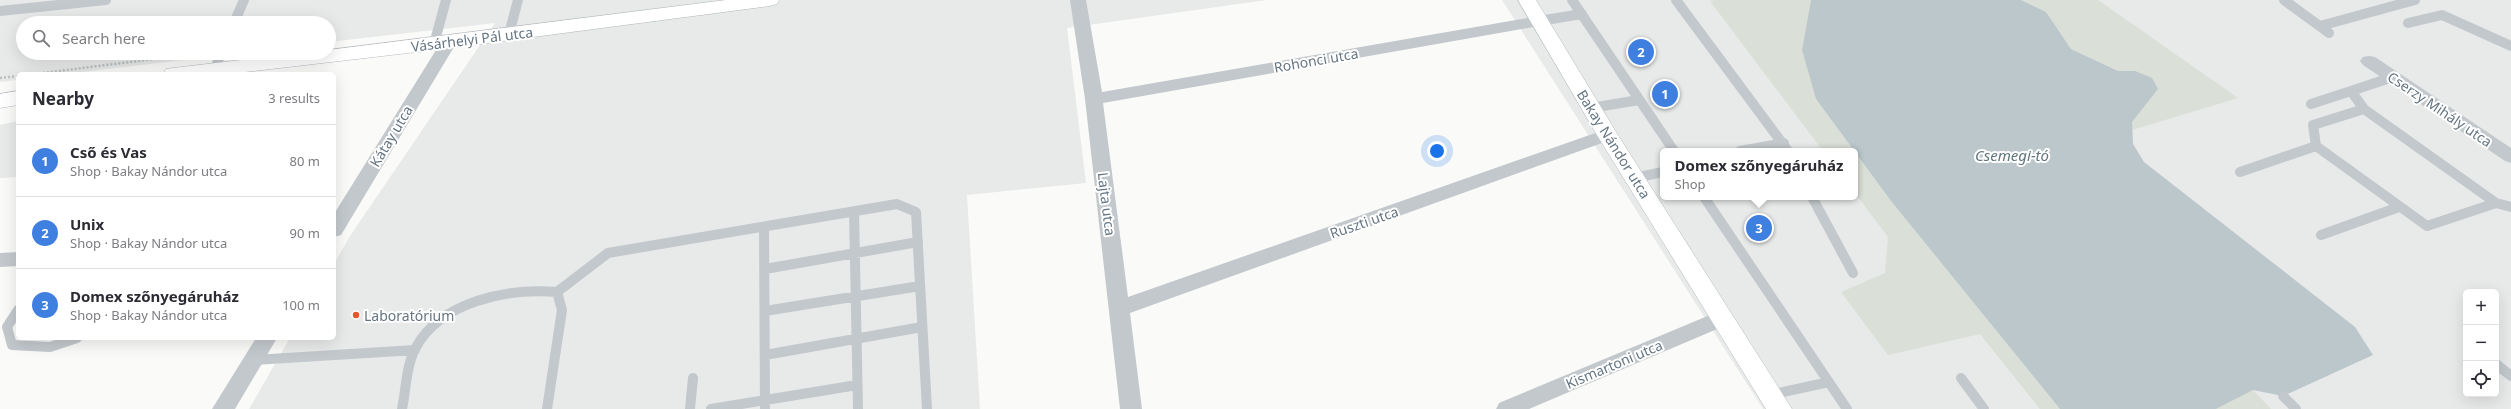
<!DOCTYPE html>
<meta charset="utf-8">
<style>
:root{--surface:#fff;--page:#f7f7f7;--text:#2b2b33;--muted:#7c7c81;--line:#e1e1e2;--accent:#e4572e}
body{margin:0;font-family:"Noto Sans",sans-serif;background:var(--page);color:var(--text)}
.controls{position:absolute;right:12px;bottom:12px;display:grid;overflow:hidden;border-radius:6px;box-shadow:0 4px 16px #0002}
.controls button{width:36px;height:36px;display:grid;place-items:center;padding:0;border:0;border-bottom:1px solid var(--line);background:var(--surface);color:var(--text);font:20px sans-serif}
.you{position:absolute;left:1437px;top:151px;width:14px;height:14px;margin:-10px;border:3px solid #fff;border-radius:50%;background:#1a73e8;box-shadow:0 0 0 6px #1a73e833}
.badge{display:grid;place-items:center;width:26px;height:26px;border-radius:50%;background:var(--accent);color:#fff;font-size:13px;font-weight:700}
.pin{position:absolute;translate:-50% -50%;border:2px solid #fff;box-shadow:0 1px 4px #0006}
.popup{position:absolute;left:1660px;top:148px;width:198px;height:52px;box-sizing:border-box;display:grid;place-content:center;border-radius:6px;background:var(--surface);filter:drop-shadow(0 1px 3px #0005);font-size:13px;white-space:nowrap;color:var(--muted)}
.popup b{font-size:15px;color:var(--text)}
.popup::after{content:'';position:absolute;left:50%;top:100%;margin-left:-8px;border:8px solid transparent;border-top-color:var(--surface)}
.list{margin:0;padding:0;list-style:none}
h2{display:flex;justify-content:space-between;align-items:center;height:52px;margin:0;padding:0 16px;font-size:17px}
h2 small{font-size:13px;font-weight:400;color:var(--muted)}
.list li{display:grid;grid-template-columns:26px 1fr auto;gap:12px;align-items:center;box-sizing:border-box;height:72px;padding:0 16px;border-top:1px solid var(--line)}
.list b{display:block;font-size:15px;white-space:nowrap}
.list p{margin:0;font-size:13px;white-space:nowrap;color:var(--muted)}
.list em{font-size:13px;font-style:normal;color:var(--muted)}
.icon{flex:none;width:22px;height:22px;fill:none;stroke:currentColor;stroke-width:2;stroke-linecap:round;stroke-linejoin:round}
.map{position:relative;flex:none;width:2511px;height:409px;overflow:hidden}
.search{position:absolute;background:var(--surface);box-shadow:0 4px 16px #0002;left:16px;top:16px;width:320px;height:44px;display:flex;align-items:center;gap:10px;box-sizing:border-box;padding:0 14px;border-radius:22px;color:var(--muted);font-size:15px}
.panel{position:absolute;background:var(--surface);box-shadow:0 4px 16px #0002;left:16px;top:72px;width:320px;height:268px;border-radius:6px}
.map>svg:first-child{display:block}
.built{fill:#e8e9e9;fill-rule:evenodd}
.green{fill:#dadfd7}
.water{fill:#bbc7cb}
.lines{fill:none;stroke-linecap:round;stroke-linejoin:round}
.secondary-casing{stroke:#b3babf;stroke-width:1}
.path{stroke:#bbbfc2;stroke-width:2.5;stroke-dasharray:2 2;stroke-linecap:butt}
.lane{stroke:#c3c8cc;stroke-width:10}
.street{fill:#c3c8cc;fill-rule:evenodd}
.secondary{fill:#fff;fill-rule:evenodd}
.poi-dot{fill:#e4572e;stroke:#fff;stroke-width:1.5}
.labels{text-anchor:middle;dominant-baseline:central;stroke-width:4;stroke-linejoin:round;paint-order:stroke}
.street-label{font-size:14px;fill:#657683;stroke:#fff}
.poi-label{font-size:14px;fill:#657683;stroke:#fff;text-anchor:start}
.water-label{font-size:15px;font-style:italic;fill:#60757c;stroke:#fff}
</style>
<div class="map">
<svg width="2511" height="409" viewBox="0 0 2511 409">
<rect width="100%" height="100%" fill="#fafaf8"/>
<!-- built -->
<path class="built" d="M 0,0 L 1267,0 L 1067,28 L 1086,183 L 967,195 L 980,409 L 249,409 L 290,338 L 334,338 L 334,264 L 350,236 L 495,23 L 329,42 L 329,23 L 23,23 L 23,53 L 241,53 L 66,74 L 18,74 L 18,80 L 0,82 Z
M 1502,0 L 2511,0 L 2511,409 L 1763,409 ZM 1663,151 L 1855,151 L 1855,197 L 1663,197 ZM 2466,292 L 2496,292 L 2496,394 L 2466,394 Z
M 18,121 L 18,177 L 0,178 L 0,125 Z"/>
<!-- green -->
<path class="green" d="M 1715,0 L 1811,0 L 1802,50 L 1816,99 L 1854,151 L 1823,151 L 1710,1 Z
M 2021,0 L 2098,0 L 2238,98 L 2132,130 L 2132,121 L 2158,89 L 2135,71 L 2118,71 L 2071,49 L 2046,12 Z
M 1855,152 L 1891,201 L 2060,409 L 2040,409 L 1980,334 L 1888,355 L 1841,292 L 1885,273 L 1888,237 L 1855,193 Z
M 2253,390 L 2271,409 L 2216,409 Z"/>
<!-- water -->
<path class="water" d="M 1811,0 L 2021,0 L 2046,12 L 2071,49 L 2118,71 L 2135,71 L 2152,78 L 2158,89 L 2132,122 L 2133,144 L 2144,162 L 2355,327 L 2373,355 L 2283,396 L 2253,390 L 2216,409 L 2060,409 L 1891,201 L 1816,99 L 1802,50 Z"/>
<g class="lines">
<!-- secondary casing -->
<g class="secondary-casing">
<path id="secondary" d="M 726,0 L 779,0 L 777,4 L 770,6 L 434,50 L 228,74 L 163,74 L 166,69 L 173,68 L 301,53 L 329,53 L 329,50 Z
M 1518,0 L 1536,0 L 1616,132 L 1792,409 L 1766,409 L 1597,135 Z
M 18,91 L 18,105 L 0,108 L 0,94 Z"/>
</g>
<!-- path -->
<path class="path" d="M 35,74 L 162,58
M 0,78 L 18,76"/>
<!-- lane -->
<path class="lane" d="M 1572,0 L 1674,151
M 1676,0 L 1788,151
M 2284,0 L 2329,33
M 0,11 L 106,0
M 1539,21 L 1582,14
M 234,23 L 244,0
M 2408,23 L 2442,15 L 2511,46
M 2320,26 L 2415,0
M 509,34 L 518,0
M 434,44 L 446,0
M 215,69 L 221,53
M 2393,77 L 2351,91 L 2364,109 L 2313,125 L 2316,146 L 2427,226 L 2496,203 L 2511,207
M 2311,104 L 2351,91
M 1591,108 L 1639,100
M 2364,109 L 2496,203
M 1740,151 L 1784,143
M 2240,172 L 2316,146
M 1634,178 L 1663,172
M 1704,197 L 1847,409
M 1812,197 L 1853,273
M 854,212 L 858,409
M 764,227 L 765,409
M 2321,235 L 2399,207
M 765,269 L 918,242
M 557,292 L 608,253 L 897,204 L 916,212 L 927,409
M 18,310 L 7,327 L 12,345 L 50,347 L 77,338
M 765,311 L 920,286
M 765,355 L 922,327
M 254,360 L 415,350
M 2496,364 L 2511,376
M 1961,378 L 1984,409
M 1770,395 L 1829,382
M 2283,396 L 2296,409
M 402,409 C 406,390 406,367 415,349 C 440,301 508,288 557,292 L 562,310 L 547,409
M 690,409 L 693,378
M 711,409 L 857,385"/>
<!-- street -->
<path class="street" d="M 1070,0 L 1086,0 L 1102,92 L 1539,16 L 1545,17 L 1547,21 L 1545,25 L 1539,26 L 1103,103 L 1128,297 L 1601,131 L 1607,129 L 1613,131 L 1616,135 L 1613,139 L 1130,313 L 1142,409 L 1120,409 L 1085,99 Z
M 449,37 L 455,38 L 457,42 L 341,235 L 334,237 L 334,214 L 441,42 L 443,38 Z
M 2369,56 L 2375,57 L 2511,148 L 2511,163 L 2505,161 L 2363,65 L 2360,61 L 2363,57 Z
M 18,252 L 18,266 L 0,267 L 0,253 Z
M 1722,310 L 1729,312 L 1732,318 L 1729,324 L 1529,409 L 1496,409 L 1499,403 Z
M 256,338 L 277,338 L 235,409 L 212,409 Z"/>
<!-- secondary -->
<use href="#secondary" class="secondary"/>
</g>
<!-- markers -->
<circle class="poi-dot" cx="356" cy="315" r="4"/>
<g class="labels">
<!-- street labels -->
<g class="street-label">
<text transform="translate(472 39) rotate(-7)">Vásárhelyi Pál utca</text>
<text transform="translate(1316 60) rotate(-10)">Rohonci utca</text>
<text transform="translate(2440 109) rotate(34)">Cserzy Mihály utca</text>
<text transform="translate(391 136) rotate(-59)">Kátay utca</text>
<text transform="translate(1614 144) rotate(58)">Bakay Nándor utca</text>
<text transform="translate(1107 204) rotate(83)">Lajta utca</text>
<text transform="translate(1364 222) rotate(-19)">Ruszti utca</text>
<text transform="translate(1614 364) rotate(-23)">Kismartoni utca</text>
</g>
<!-- poi labels -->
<g class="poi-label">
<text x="364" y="315">Laboratórium</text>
</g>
<!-- water labels -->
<g class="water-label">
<text x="2012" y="155">Csemegi-tó</text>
</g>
</g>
</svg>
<div class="controls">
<button>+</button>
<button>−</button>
<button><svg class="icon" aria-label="locate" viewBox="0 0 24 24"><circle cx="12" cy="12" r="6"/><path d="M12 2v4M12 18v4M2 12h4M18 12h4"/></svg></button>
</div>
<div class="you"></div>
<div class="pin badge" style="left:1665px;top:94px;background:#3f7fe0">1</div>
<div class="pin badge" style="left:1641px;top:52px;background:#3f7fe0">2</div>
<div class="pin badge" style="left:1759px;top:228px;background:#3f7fe0">3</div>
<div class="popup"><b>Domex szőnyegáruház</b>Shop</div>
<div class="search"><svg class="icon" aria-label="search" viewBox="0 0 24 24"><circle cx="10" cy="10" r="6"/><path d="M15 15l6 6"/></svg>Search here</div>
<section class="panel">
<h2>Nearby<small>3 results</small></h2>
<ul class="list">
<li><span class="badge" style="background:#3f7fe0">1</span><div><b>Cső és Vas</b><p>Shop · Bakay Nándor utca</p></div><em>80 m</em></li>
<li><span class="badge" style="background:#3f7fe0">2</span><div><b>Unix</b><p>Shop · Bakay Nándor utca</p></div><em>90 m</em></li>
<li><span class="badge" style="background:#3f7fe0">3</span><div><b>Domex szőnyegáruház</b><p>Shop · Bakay Nándor utca</p></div><em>100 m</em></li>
</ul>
</section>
</div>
